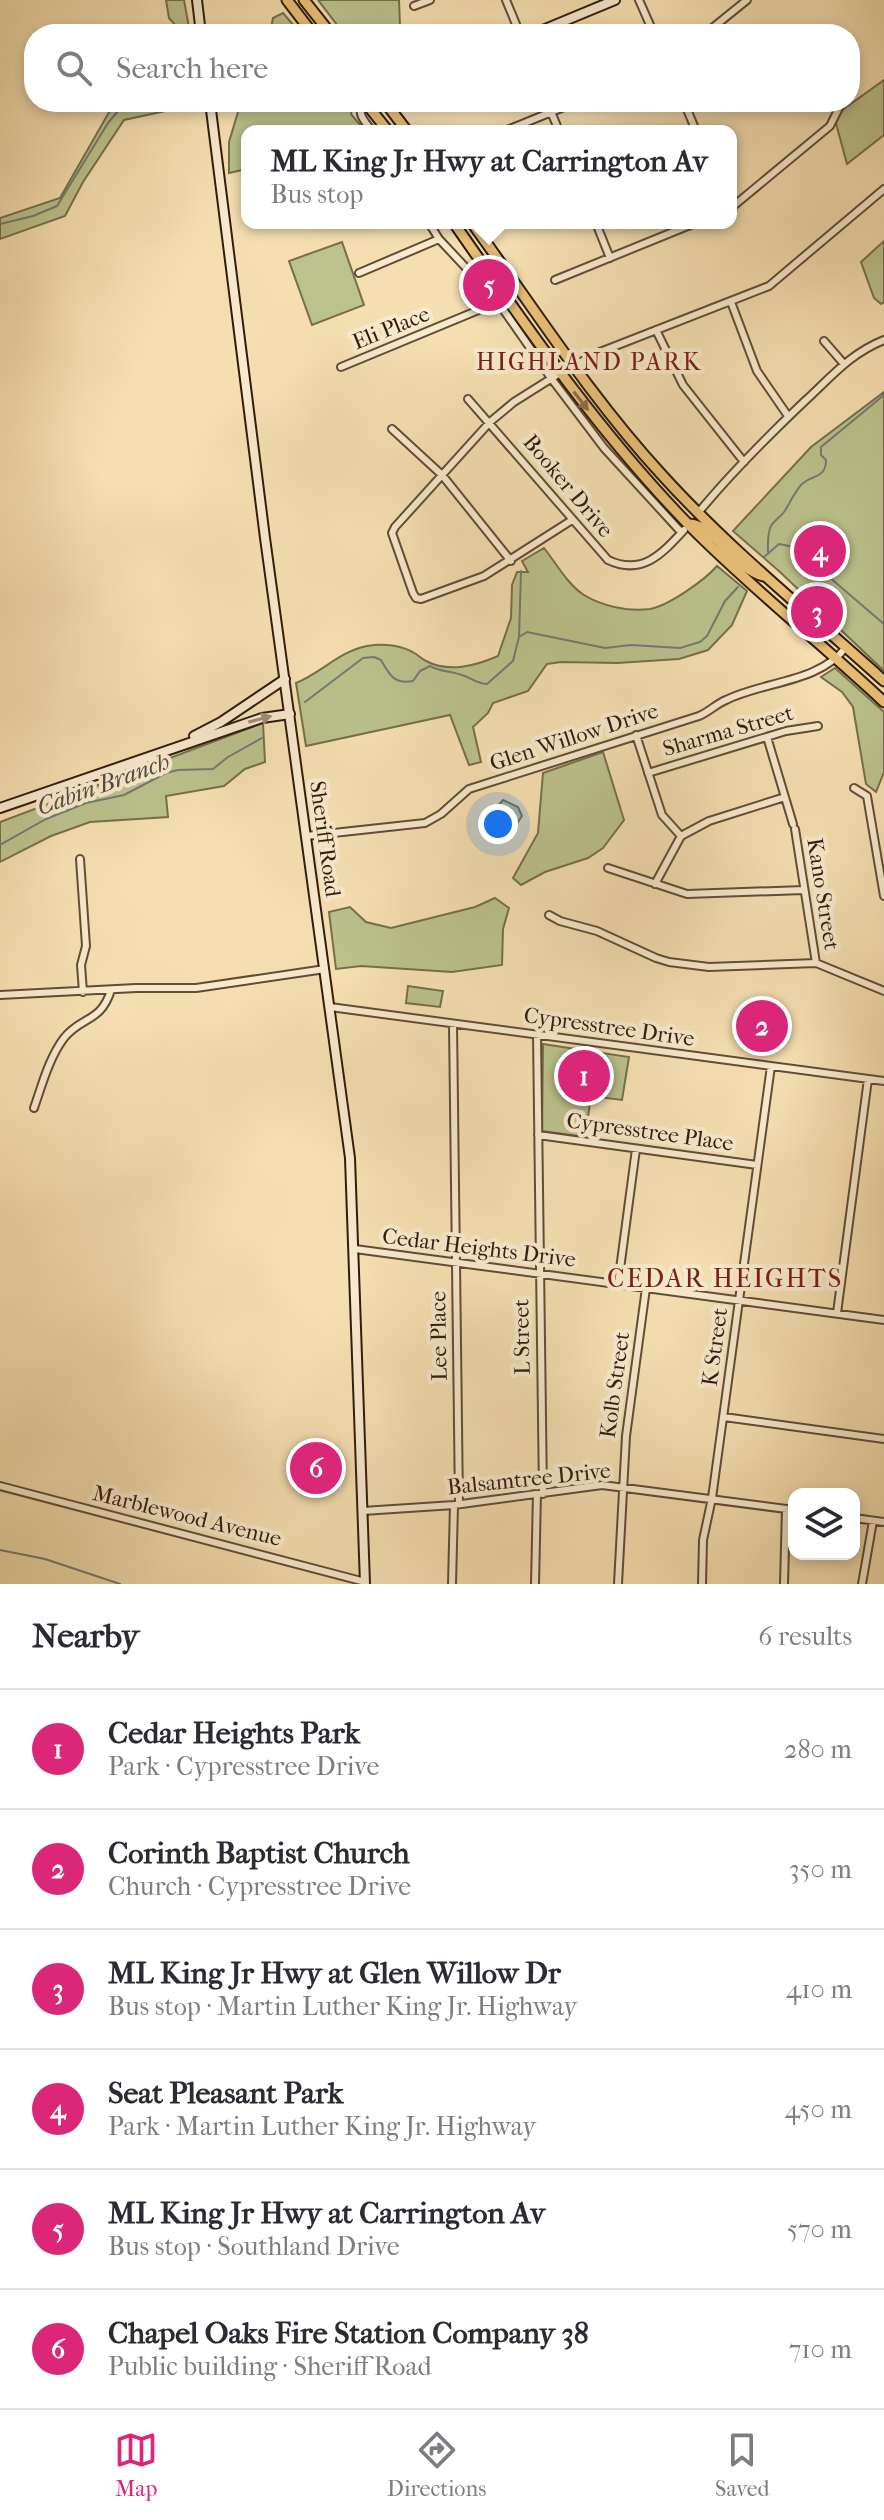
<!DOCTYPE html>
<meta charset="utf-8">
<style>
:root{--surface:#fff;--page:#f7f7f7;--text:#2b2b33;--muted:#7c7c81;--line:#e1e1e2;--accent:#db2777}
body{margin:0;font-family:"IM FELL French Canon",serif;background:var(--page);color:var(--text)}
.controls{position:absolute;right:24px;bottom:24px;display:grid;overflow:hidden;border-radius:16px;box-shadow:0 4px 12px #0003}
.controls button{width:72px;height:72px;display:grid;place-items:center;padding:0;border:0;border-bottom:2px solid var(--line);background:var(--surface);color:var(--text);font:40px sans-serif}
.you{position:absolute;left:498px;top:824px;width:28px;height:28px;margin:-20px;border:6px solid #fff;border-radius:50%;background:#1a73e8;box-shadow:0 0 0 12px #1a73e833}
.badge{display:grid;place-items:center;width:52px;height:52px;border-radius:50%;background:var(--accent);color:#fff;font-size:26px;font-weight:700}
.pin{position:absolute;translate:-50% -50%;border:4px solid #fff;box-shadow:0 2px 8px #0006}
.popup{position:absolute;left:241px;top:125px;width:496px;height:104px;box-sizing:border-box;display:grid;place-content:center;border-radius:16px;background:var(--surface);filter:drop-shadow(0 2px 6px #0005);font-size:26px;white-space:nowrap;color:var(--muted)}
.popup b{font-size:30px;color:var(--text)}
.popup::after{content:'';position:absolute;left:50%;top:100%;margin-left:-16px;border:16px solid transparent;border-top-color:var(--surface)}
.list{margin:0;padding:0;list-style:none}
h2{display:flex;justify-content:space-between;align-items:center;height:104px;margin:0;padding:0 32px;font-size:34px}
h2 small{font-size:26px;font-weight:400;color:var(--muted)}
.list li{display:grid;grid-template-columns:52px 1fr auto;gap:24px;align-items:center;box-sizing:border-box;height:120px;padding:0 32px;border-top:2px solid var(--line)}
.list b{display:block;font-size:30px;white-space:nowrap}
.list p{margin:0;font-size:26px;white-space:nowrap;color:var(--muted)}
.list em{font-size:26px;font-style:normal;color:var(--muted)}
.icon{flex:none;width:44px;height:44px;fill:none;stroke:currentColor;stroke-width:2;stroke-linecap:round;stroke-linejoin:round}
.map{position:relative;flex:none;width:884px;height:1584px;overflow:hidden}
.search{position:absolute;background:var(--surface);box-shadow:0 4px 12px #0003;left:24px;right:24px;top:24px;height:88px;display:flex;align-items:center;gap:20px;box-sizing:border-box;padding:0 28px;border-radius:32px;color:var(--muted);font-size:30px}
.sheet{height:824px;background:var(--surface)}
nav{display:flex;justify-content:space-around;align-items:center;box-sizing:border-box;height:112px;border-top:2px solid var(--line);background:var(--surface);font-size:22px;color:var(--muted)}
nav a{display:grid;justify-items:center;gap:4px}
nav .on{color:var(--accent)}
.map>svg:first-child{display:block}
.green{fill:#bbc28c;stroke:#766f4c;stroke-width:2}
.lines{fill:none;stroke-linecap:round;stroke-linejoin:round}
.stream{stroke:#727b71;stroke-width:2}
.street-casing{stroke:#614d36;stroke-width:10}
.secondary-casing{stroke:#301c0d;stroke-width:12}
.primary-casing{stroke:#301c0d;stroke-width:13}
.street{stroke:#f8eacc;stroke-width:6}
.secondary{stroke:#f8eacc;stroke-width:8}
.primary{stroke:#eac078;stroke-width:9}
.oneway{fill:#8d6e42}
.oneway2{fill:#9e8d76}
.labels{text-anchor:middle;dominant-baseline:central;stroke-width:8;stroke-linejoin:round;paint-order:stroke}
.street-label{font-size:22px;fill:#301c0d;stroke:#f8eacc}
.neighbourhood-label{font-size:24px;letter-spacing:2px;fill:#7a1f14;stroke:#f8eacc}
.water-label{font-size:24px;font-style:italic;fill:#514c3f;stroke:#f8eacc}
.quarter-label{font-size:26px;letter-spacing:2px;fill:#7a1f14;stroke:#f8eacc}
</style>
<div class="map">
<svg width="884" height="1584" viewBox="0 0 884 1584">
<rect width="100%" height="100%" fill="#f5dfb1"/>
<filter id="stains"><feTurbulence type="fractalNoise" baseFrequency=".0025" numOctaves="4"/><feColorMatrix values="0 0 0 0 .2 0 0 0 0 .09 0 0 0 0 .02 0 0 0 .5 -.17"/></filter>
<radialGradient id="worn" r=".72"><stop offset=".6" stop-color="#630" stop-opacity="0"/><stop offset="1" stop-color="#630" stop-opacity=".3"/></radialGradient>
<!-- green -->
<path class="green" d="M 166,0 L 184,0 L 190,33 L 183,34 L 169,18 Z
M 318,0 L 399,0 L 400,26 L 395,34 L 344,34 Z
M 283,13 L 301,34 L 270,34 L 273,18 Z
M 884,80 L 884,135 L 847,164 L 834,116 Z
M 121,102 L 198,102 L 198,104 L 124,120 L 83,182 L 65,216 L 0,239 L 0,218 L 60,198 L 112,107 Z
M 241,102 L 354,102 L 351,114 L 365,131 L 247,131 L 247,169 L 229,173 L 229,142 Z
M 884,241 L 884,302 L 881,304 L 874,298 L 861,262 Z
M 342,242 L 364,305 L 312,325 L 289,261 Z
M 884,392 L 884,671 L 780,572 L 733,531 L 811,447 Z
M 544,548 C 556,563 568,585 584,595 C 602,606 628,612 650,609 C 668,606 705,580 717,566 L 747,591 L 732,625 L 708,650 L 679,659 L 617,663 L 561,662 L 547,664 L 528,691 L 493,703 L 488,713 L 473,727 L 481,762 L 469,765 L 450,715 L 306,746 L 296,683 C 321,673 340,651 367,646 C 383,643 402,645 416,654 C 419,656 422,659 426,661 C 449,673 475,666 498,656 L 511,618 L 512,585 L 517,572 L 528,572 L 522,561 Z
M 835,668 L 884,712 L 884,772 L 876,792 L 866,784 L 853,707 L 842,692 L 821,677 Z
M 263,723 L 265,762 L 245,769 L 224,786 L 166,796 L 168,817 L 90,822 L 51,836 L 0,862 L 0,822 Z
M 603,752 L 624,820 L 603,848 L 588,858 L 545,872 L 521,885 L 513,878 L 538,833 L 543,773 Z
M 503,800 L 518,807 L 522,816 L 514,828 L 507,828 L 495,809 Z
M 495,898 L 509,908 L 503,929 L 502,965 L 452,972 L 361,966 L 336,969 L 329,912 L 350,907 L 366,922 L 391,928 L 475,907 Z
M 408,986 L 443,991 L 440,1007 L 406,1003 Z
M 543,1044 L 629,1057 L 622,1100 L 591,1096 L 585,1137 L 542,1131 Z"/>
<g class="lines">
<!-- stream -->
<path class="stream" d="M 288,34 L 290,25
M 0,224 L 33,216 L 57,206 L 108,123 L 118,111 L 132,102
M 768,552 C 768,544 767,534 771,526 C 774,521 780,517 784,512 C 790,503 794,493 801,485 C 812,474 826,479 826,460 L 821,455 L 821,447 L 884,395
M 764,557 L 779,544 L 794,547 L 884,624
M 519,637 L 521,571
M 305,702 L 363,658 L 374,657 L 381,660 C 389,674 394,685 413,681 L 420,671 L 430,666 C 441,672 451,671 462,675 C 472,678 477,684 487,684 L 513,661 L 519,637 L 527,632 L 605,648 L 631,645 L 680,648 L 700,642 L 707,636 L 725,601 L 738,587
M 0,845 L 46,819 L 86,803 L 124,795 L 166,773 L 178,770 L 213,769 L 228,757 L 262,738
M 0,1550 L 45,1559 L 120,1584"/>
<!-- street casing -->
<g class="street-casing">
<path id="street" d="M 506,0 L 520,34
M 639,0 L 654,34
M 414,6 L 430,0
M 705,34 L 747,0
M 850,86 L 853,80
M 364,102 C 356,114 364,120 372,131
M 547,102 L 559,131
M 684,102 L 696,131
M 505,131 L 576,102
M 731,208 L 830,126 L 842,102
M 429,223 L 439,239 L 498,302 L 551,378 L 604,448 L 681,532
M 596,223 L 610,258
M 359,273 L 439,239
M 555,280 L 695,223
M 731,302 L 757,371 L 788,416
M 656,330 L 683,385 L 744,462
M 824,341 L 844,364
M 341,367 L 498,302
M 468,399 L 608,560 C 642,576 662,554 684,530
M 392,429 L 442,475 L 511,561
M 698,513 C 731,473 768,436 806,400 C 831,377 851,353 884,340
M 572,520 L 484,576 L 421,599 L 416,598 L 413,593 L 392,533 L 395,527 L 490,422 L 514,402 L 560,373 L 600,352 L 769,286 L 884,189
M 636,735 L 662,815 L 681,836
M 767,737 L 793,824
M 648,773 L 786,731 L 818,726
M 854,788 L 867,796 L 884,896
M 795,829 L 816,963
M 306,836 L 425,823 L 441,814 L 469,789 L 699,716 C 709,712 716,704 726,700 C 764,681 819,683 846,647
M 80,859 L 86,946 L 81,965 L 83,992
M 608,868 L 687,894 L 804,890
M 655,884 L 681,836 L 709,821 L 785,797
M 549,915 L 560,921 L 597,931 L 656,958 L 669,962 L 709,967 L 816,963 L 884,991
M 0,995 L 136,988 L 196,988 L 325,969
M 330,1007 L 884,1081
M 453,1024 L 459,1504
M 537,1035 L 543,1494
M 34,1108 C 42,1085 49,1058 64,1038 C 81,1016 101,1023 111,990
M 538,1135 L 757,1165
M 355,1249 L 884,1320
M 618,1284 L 636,1149
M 837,1313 L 868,1079
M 724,1417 L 884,1439
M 0,1486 L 365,1582
M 363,1511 L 454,1505 L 602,1485 L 794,1510
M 854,1518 L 884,1522
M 452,1584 L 454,1505
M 535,1584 L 537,1494
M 618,1584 L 626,1436 L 646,1288
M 702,1584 L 703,1540 L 712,1498 L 771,1066
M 784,1584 L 786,1509
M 862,1584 L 873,1521"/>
</g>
<!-- secondary casing -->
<g class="secondary-casing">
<path id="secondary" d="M 197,0 L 201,34
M 533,34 L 615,0
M 210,102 L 265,538 L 350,1158 L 365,1584
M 194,736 L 221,722 L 285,679
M 0,808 L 262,718 L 290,714"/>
</g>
<!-- primary casing -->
<g class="primary-casing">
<path id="primary" d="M 287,0 L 313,34
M 304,0 L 331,34
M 365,102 L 388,131
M 385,102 L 407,131
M 454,223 C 527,328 600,434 690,526 C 751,588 820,642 884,702
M 472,223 C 534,308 590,397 662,475 C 730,550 809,613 884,681
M 689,524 C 714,524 735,569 763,576"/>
</g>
<!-- street -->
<use href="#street" class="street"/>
<!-- secondary -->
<use href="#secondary" class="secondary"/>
<!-- primary -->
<use href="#primary" class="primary"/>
</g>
<!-- one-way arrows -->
<defs><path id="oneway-solid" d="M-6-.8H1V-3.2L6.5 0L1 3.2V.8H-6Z" transform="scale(2)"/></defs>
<use class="oneway" href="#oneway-solid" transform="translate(581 401) rotate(52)"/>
<use class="oneway2" href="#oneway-solid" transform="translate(260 719) rotate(-15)"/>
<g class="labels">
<!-- street labels -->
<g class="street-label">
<text transform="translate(391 328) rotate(-22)">Eli Place</text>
<text transform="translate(568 486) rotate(50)">Booker Drive</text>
<text transform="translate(728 731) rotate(-16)">Sharma Street</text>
<text transform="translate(574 737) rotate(-18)">Glen Willow Drive</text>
<text transform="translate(325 839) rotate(82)">Sheriff Road</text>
<text transform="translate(823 894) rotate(81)">Kano Street</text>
<text transform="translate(609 1027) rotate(8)">Cypresstree Drive</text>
<text transform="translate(650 1132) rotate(8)">Cypresstree Place</text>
<text transform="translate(479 1248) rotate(7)">Cedar Heights Drive</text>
<text transform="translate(439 1336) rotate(-91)">Lee Place</text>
<text transform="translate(522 1337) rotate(-91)">L Street</text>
<text transform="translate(715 1347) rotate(-82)">K Street</text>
<text transform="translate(615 1385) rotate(-82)">Kolb Street</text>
<text transform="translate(529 1479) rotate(-6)">Balsamtree Drive</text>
<text transform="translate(187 1516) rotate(14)">Marblewood Avenue</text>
</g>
<!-- neighbourhood labels -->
<g class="neighbourhood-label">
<text x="589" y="362">HIGHLAND PARK</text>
</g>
<!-- water labels -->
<g class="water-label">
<text transform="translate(103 784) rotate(-20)">Cabin Branch</text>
</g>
<!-- quarter labels -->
<g class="quarter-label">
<text x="725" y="1278">CEDAR HEIGHTS</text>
</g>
</g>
<rect width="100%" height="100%" filter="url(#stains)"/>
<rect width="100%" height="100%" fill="url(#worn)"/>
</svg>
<div class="controls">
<button><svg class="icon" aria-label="layers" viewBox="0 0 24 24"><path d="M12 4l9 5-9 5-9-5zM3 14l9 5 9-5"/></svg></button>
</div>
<div class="you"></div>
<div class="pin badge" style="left:584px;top:1076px">1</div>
<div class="pin badge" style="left:762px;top:1026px">2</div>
<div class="pin badge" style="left:817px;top:612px">3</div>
<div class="pin badge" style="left:820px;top:551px">4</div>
<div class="pin badge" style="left:489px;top:285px">5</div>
<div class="popup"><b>ML King Jr Hwy at Carrington Av</b>Bus stop</div>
<div class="pin badge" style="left:316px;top:1468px">6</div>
<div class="search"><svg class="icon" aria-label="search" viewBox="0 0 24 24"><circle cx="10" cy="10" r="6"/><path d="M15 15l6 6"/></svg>Search here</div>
</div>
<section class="sheet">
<h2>Nearby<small>6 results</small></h2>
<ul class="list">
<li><span class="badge">1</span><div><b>Cedar Heights Park</b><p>Park · Cypresstree Drive</p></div><em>280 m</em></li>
<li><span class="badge">2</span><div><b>Corinth Baptist Church</b><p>Church · Cypresstree Drive</p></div><em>350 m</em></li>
<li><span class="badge">3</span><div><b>ML King Jr Hwy at Glen Willow Dr</b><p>Bus stop · Martin Luther King Jr. Highway</p></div><em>410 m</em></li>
<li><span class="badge">4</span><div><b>Seat Pleasant Park</b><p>Park · Martin Luther King Jr. Highway</p></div><em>450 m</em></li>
<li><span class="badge">5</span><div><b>ML King Jr Hwy at Carrington Av</b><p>Bus stop · Southland Drive</p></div><em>570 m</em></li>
<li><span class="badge">6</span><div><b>Chapel Oaks Fire Station Company 38</b><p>Public building · Sheriff Road</p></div><em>710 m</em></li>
</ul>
</section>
<nav>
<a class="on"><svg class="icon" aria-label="map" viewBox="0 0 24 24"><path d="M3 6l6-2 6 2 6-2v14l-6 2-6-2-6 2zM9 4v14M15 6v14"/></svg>Map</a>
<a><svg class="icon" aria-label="directions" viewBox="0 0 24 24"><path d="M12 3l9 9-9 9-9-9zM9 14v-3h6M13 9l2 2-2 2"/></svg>Directions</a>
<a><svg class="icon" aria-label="saved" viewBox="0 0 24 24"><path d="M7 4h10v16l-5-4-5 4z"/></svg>Saved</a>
</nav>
